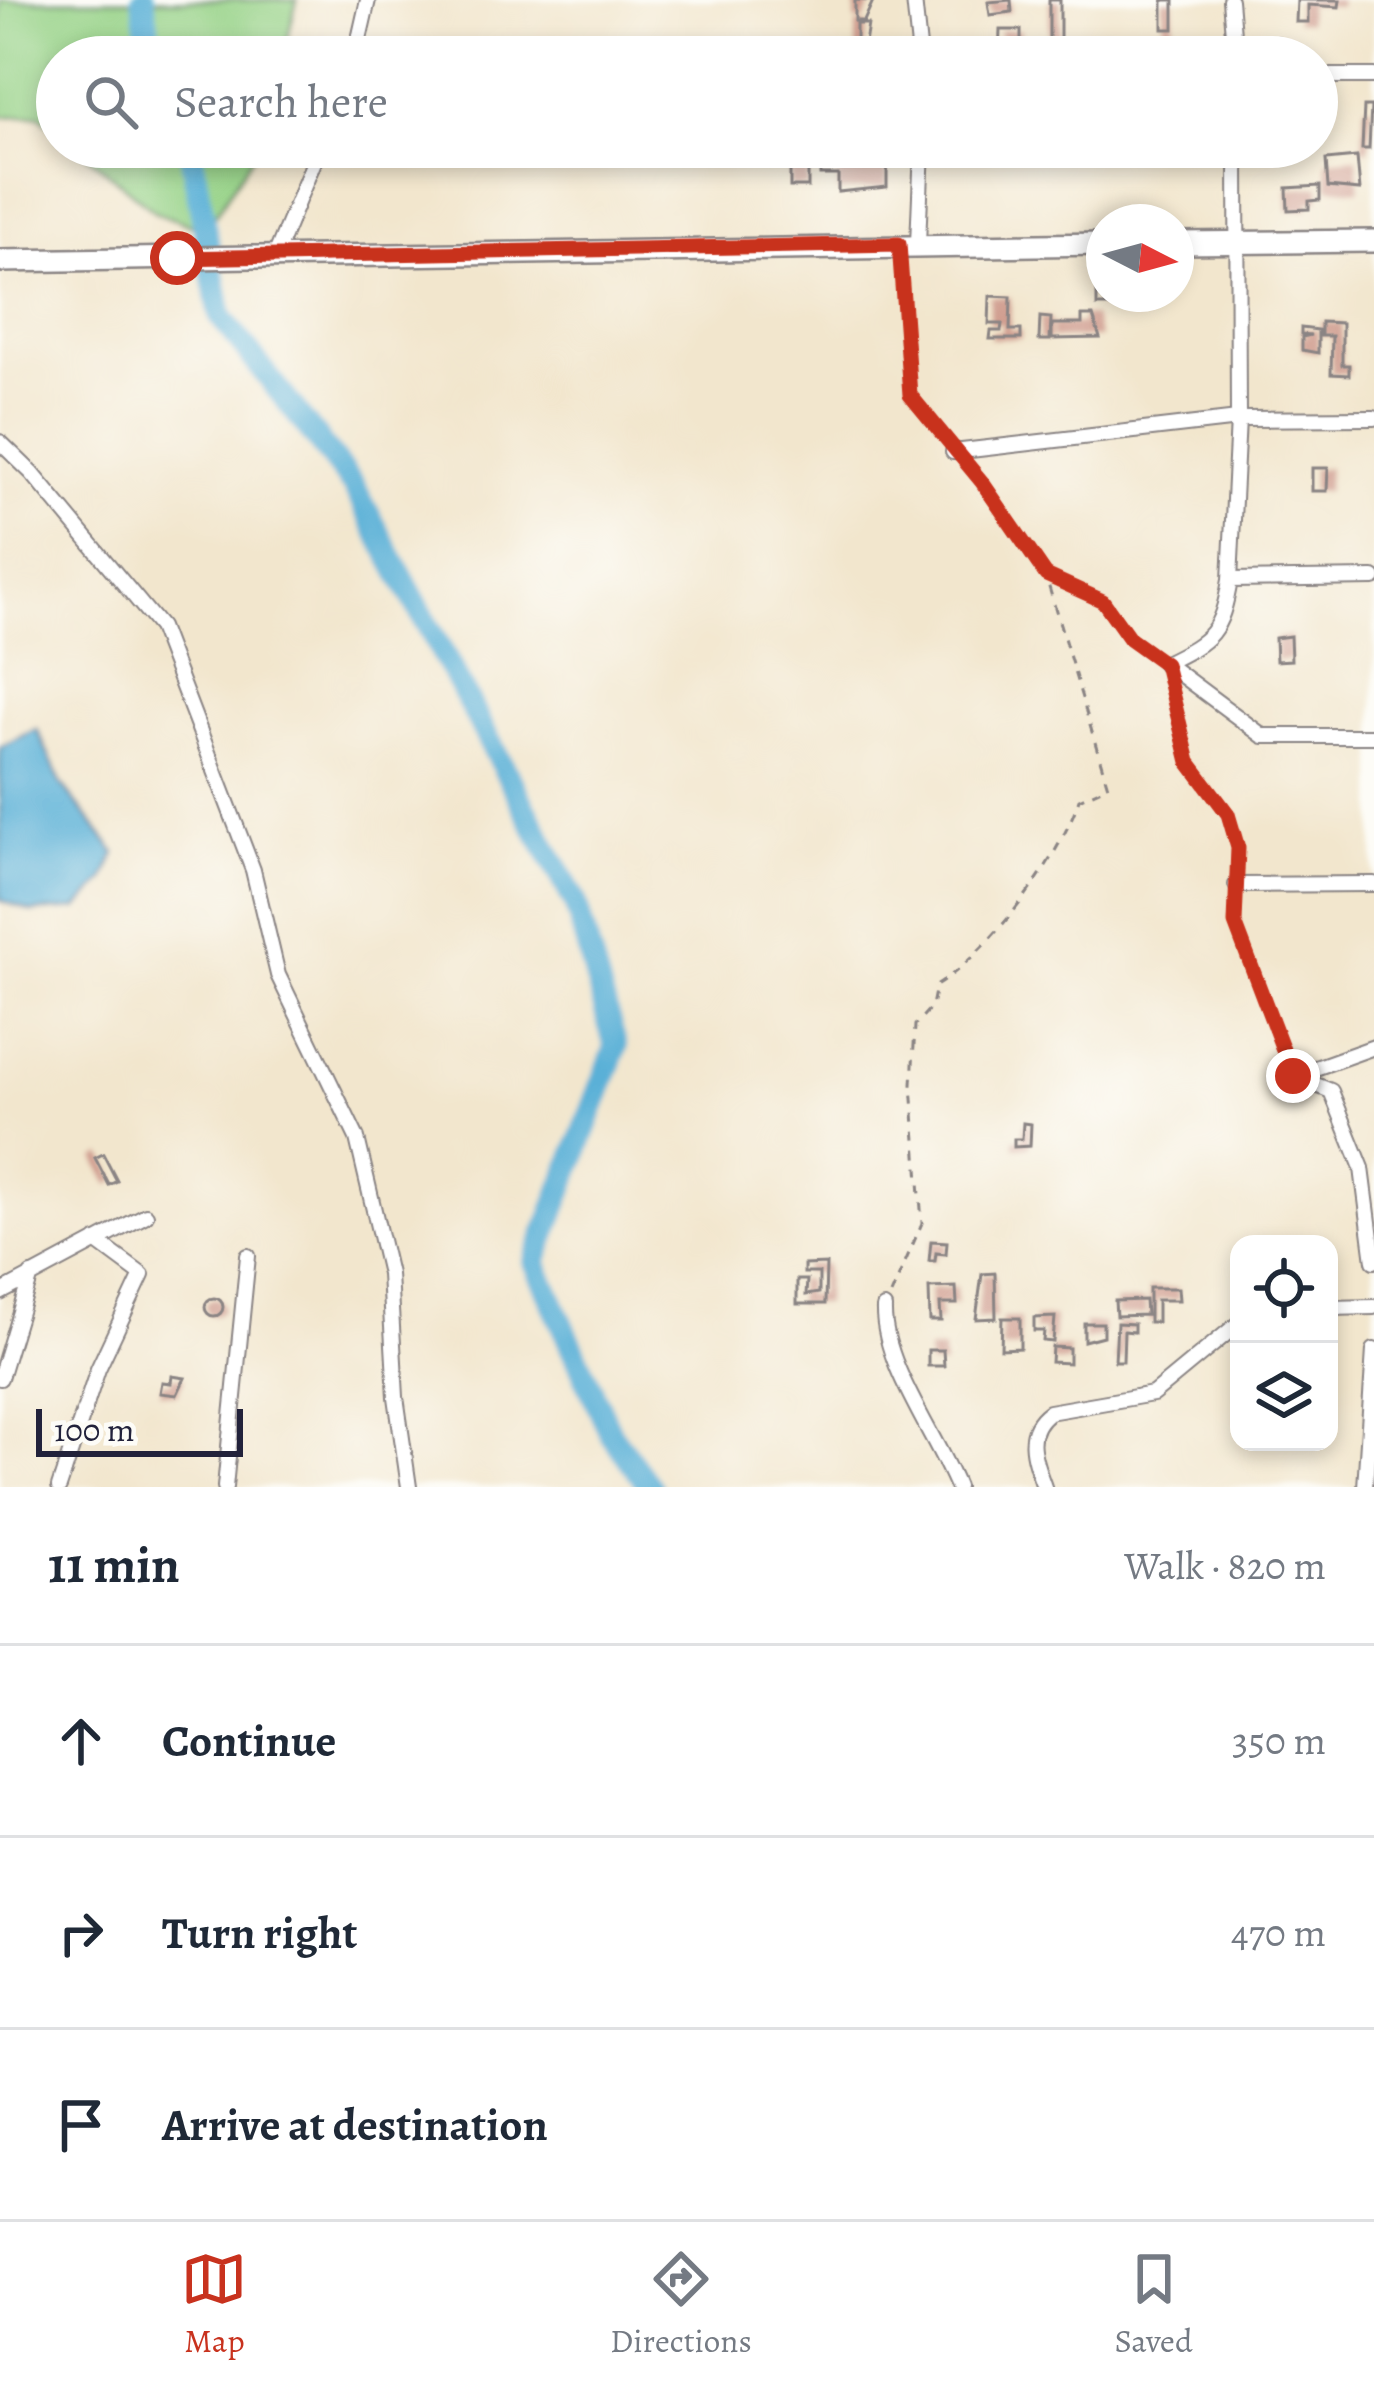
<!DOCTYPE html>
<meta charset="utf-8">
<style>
:root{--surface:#fff;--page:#f2f2f3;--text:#1f2937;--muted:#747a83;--line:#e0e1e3;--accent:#c8321e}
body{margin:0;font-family:Alegreya,serif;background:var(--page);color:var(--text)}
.controls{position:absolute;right:36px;bottom:36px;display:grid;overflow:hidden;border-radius:24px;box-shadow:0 6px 18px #0003}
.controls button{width:108px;height:108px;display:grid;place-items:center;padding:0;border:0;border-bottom:3px solid var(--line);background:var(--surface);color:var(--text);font:60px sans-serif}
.compass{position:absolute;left:1086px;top:204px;width:108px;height:108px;border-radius:50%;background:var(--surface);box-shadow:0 6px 18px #0003;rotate:96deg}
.scale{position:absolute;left:36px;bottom:30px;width:207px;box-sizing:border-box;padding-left:12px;border:6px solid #22223b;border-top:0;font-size:33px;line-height:42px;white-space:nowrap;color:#22223b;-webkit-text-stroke:9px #fdfcf7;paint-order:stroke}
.stop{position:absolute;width:36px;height:36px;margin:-27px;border:9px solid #c8321e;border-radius:50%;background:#fff}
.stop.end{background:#c8321e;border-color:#fff;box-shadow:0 3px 12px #0008}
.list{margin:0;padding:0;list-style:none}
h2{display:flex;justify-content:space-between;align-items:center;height:156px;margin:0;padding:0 48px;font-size:51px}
h2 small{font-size:39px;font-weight:400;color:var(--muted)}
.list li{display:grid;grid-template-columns:78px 1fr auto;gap:36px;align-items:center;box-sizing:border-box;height:192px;padding:0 48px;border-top:3px solid var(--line)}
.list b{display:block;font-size:45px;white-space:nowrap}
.list em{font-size:39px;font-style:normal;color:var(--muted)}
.icon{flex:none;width:66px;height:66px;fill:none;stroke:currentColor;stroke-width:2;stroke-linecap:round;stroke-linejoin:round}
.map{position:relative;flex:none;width:1374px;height:1487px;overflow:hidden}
.search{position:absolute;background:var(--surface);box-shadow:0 6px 18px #0003;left:36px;right:36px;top:36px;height:132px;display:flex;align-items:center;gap:30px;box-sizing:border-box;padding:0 42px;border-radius:66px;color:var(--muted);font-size:45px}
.sheet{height:732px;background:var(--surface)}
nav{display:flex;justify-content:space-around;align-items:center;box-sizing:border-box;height:168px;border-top:3px solid var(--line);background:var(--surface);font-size:33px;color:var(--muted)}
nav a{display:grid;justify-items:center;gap:6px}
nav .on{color:var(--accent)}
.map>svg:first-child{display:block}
.green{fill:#96d287;stroke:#5c7a61;stroke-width:3}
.water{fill:#5ab0d7;stroke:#3e6989;stroke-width:3}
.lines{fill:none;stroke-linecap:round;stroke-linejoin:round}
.river{stroke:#5ab0d7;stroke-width:24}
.building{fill:#d09e90}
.street-casing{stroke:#8a8484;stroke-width:18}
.secondary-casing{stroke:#8a8484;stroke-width:26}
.path{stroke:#8a8484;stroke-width:3;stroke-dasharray:9 9;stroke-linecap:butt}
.street{stroke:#fff;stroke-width:14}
.secondary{stroke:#fff;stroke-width:21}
.route{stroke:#c8321e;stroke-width:15}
</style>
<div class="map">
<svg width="1374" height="1487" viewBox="0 0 1374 1487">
<rect width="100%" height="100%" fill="#fdfcf7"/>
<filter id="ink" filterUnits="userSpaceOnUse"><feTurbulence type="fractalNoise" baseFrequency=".00833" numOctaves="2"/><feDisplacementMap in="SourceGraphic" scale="24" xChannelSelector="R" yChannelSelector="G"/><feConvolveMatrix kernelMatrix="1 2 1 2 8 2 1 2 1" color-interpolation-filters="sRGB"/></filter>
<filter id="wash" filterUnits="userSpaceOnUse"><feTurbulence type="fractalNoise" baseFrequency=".004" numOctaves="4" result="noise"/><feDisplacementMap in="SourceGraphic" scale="48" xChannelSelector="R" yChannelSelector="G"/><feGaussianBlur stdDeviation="2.7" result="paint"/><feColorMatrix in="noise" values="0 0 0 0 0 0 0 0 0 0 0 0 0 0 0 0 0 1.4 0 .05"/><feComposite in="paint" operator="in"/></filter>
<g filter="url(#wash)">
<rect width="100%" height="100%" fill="#f2e6cd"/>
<!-- green -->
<path class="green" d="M 0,0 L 297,0 L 283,57 L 57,57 L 57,130 L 39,115 L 0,117 Z
M 78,147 L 258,147 L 206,230 L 156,213 Z"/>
<!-- water -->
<path class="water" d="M 37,729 L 62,785 L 116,853 L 104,881 L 77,909 L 32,912 L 0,900 L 0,747 Z"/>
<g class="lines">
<!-- river -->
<path class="river" d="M 143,0 L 152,57
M 190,147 L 221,317 L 353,485 L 575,902 L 616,1047 L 535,1262 L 611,1434 L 650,1487"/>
</g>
<g id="blocks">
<!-- building -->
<path class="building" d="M 855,0 L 873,1 L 864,21 L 855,21 Z
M 1011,0 L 1012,12 L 990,15 L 988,2 Z
M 1049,0 L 1060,0 L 1060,53 L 1049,53 Z
M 1163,0 L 1174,0 L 1174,29 L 1163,29 Z
M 1297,0 L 1340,0 L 1339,7 L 1308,5 L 1308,22 L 1296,22 Z
M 856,24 L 868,24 L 863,57 L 856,57 Z
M 1000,30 L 1021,30 L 1021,57 L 999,57 Z
M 1268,37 L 1278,37 L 1277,57 L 1260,57 L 1260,42 L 1268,43 Z
M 1364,106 L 1371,106 L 1369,149 L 1362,149 Z
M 790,154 L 808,155 L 808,187 L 790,187 Z
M 820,155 L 887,155 L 887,187 L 838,192 L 838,175 L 820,175 Z
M 1357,157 L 1360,190 L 1328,187 L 1326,160 Z
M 1320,186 L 1320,200 L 1309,201 L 1309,209 L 1288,210 L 1287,188 Z
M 1097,278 L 1104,278 L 1104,294 L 1113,294 L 1113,306 L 1097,306 Z
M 990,296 L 1011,297 L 1010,330 L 1021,330 L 1021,339 L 990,339 L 991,331 L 1001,331 L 1002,324 L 989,324 Z
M 1082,316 L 1093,316 L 1100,338 L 1052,339 L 1052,324 L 1082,324 Z
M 1040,317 L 1051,318 L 1050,340 L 1039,340 Z
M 1321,322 L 1342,323 L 1342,365 L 1349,365 L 1349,375 L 1331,374 L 1332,336 L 1321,336 Z
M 1301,328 L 1318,330 L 1318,353 L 1302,350 L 1302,337 L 1311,335 L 1301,334 Z
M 1312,468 L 1328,468 L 1327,491 L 1312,491 Z
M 1290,636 L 1291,660 L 1276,661 L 1275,638 Z
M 1023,1123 L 1031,1124 L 1030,1146 L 1014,1147 L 1014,1139 L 1022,1139 Z
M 103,1154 L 117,1181 L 109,1185 L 95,1158 Z
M 931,1241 L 947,1242 L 946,1254 L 936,1253 L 935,1261 L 929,1261 Z
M 826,1264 L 825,1304 L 797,1304 L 797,1280 L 807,1280 L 806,1295 L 819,1293 L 819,1273 L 804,1273 L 804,1265 Z
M 995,1273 L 996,1318 L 976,1319 L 982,1274 Z
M 956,1287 L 957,1304 L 940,1304 L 941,1321 L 930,1321 L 929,1288 Z
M 1149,1288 L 1178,1288 L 1179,1300 L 1157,1300 L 1157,1322 L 1149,1322 Z
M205 1307a9 9 0 1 1 18 0a9 9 0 1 1-18 0Z
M 1145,1300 L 1146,1315 L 1116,1316 L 1115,1301 Z
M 1055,1317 L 1053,1342 L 1043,1341 L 1044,1331 L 1034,1331 L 1034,1318 Z
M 1002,1318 L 1020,1318 L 1020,1348 L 1001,1349 Z
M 1084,1323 L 1103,1323 L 1103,1336 L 1084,1341 Z
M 1117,1323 L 1134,1324 L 1134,1332 L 1124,1331 L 1123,1361 L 1115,1361 Z
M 1052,1347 L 1069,1348 L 1069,1363 L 1051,1362 Z
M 928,1350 L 943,1350 L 944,1366 L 928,1366 Z
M 172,1376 L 185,1378 L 177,1395 L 160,1393 L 162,1382 L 171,1383 Z"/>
</g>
</g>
<g filter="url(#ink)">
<use href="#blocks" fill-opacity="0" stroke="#8a8484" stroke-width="3"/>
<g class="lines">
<!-- street casing -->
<g class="street-casing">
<path id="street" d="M 914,0 L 920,57
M 1230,0 L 1235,57
M 355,57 L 368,0
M 1317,76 L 1374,76
M 918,244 L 922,147
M 275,256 L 320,147
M 0,442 L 32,473 L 160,627 L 253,870 L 278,975 L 357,1138 L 389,1274 L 396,1397 L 409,1487
M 953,452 L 1238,419 L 1374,418
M 1374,578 L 1230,580 C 1221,633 1212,640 1165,663 L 1263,736 L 1374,736
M 1230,580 L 1238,419 L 1237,147
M 1236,885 L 1374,884
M 1293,1076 L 1331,1091 L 1362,1168 L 1374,1261
M 1293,1076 L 1374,1047
M 0,1293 L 146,1215
M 884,1308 C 882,1363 936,1435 957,1487
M 1329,1308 L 1374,1307
M 0,1378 L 31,1275
M 59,1487 L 98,1369 L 142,1275 L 96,1241
M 225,1487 L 248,1256
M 1044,1487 C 1034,1459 1022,1432 1049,1412 L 1153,1394 L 1239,1323
M 1365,1487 L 1374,1350"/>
</g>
<!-- secondary casing -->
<g class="secondary-casing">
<path id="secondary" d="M 1176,243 L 1374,241
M 0,261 L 1104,244"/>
</g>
<!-- path -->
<path class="path" d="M 901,264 L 910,395 L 944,441
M 966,466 L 1045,575 L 1103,601 L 1131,639 L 1152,655
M 1169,682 C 1175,707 1179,734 1188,758 C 1206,806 1240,806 1236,871
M 1236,899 L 1235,924 L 1289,1065
M 891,1295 L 922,1223 L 912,1085 L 915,1025 L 932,1006 L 936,986 C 990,951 1059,861 1079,799 L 1108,786 L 1046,577"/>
<!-- street -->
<use href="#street" class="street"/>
<!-- secondary -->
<use href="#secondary" class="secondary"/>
</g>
</g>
<g class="lines" filter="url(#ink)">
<!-- route -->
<path class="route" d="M 177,258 L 899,244 L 910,395 L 982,482 L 1046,575 L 1103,601 L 1130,639 L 1165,664 L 1189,762 L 1228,814 L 1238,848 L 1235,923 L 1293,1076"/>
</g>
</svg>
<div class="controls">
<button><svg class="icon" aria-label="locate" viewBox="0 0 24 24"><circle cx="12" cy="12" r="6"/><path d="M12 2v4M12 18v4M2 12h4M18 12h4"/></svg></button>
<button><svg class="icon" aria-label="layers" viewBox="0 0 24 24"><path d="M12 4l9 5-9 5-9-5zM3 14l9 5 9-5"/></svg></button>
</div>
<svg class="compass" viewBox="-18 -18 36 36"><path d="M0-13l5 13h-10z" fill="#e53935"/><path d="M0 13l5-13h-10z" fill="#747a83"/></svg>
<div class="scale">100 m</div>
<div class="stop" style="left:177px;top:258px"></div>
<div class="stop end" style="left:1293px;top:1076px"></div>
<div class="search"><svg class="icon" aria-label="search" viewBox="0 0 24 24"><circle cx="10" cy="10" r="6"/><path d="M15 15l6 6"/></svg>Search here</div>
</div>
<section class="sheet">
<h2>11 min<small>Walk · 820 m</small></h2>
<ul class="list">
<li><svg class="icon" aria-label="ahead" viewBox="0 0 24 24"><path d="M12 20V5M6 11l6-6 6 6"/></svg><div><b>Continue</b></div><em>350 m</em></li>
<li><svg class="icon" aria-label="right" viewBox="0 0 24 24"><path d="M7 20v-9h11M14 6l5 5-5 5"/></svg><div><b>Turn right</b></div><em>470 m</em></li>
<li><svg class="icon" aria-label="arrive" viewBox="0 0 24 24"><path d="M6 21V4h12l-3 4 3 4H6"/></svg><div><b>Arrive at destination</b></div></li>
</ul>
</section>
<nav>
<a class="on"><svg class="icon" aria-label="map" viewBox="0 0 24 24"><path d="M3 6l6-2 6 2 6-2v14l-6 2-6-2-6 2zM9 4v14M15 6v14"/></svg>Map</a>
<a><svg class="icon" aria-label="directions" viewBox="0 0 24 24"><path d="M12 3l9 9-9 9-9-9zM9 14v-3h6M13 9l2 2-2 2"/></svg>Directions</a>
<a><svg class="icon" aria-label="saved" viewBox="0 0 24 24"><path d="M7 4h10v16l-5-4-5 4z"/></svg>Saved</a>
</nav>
